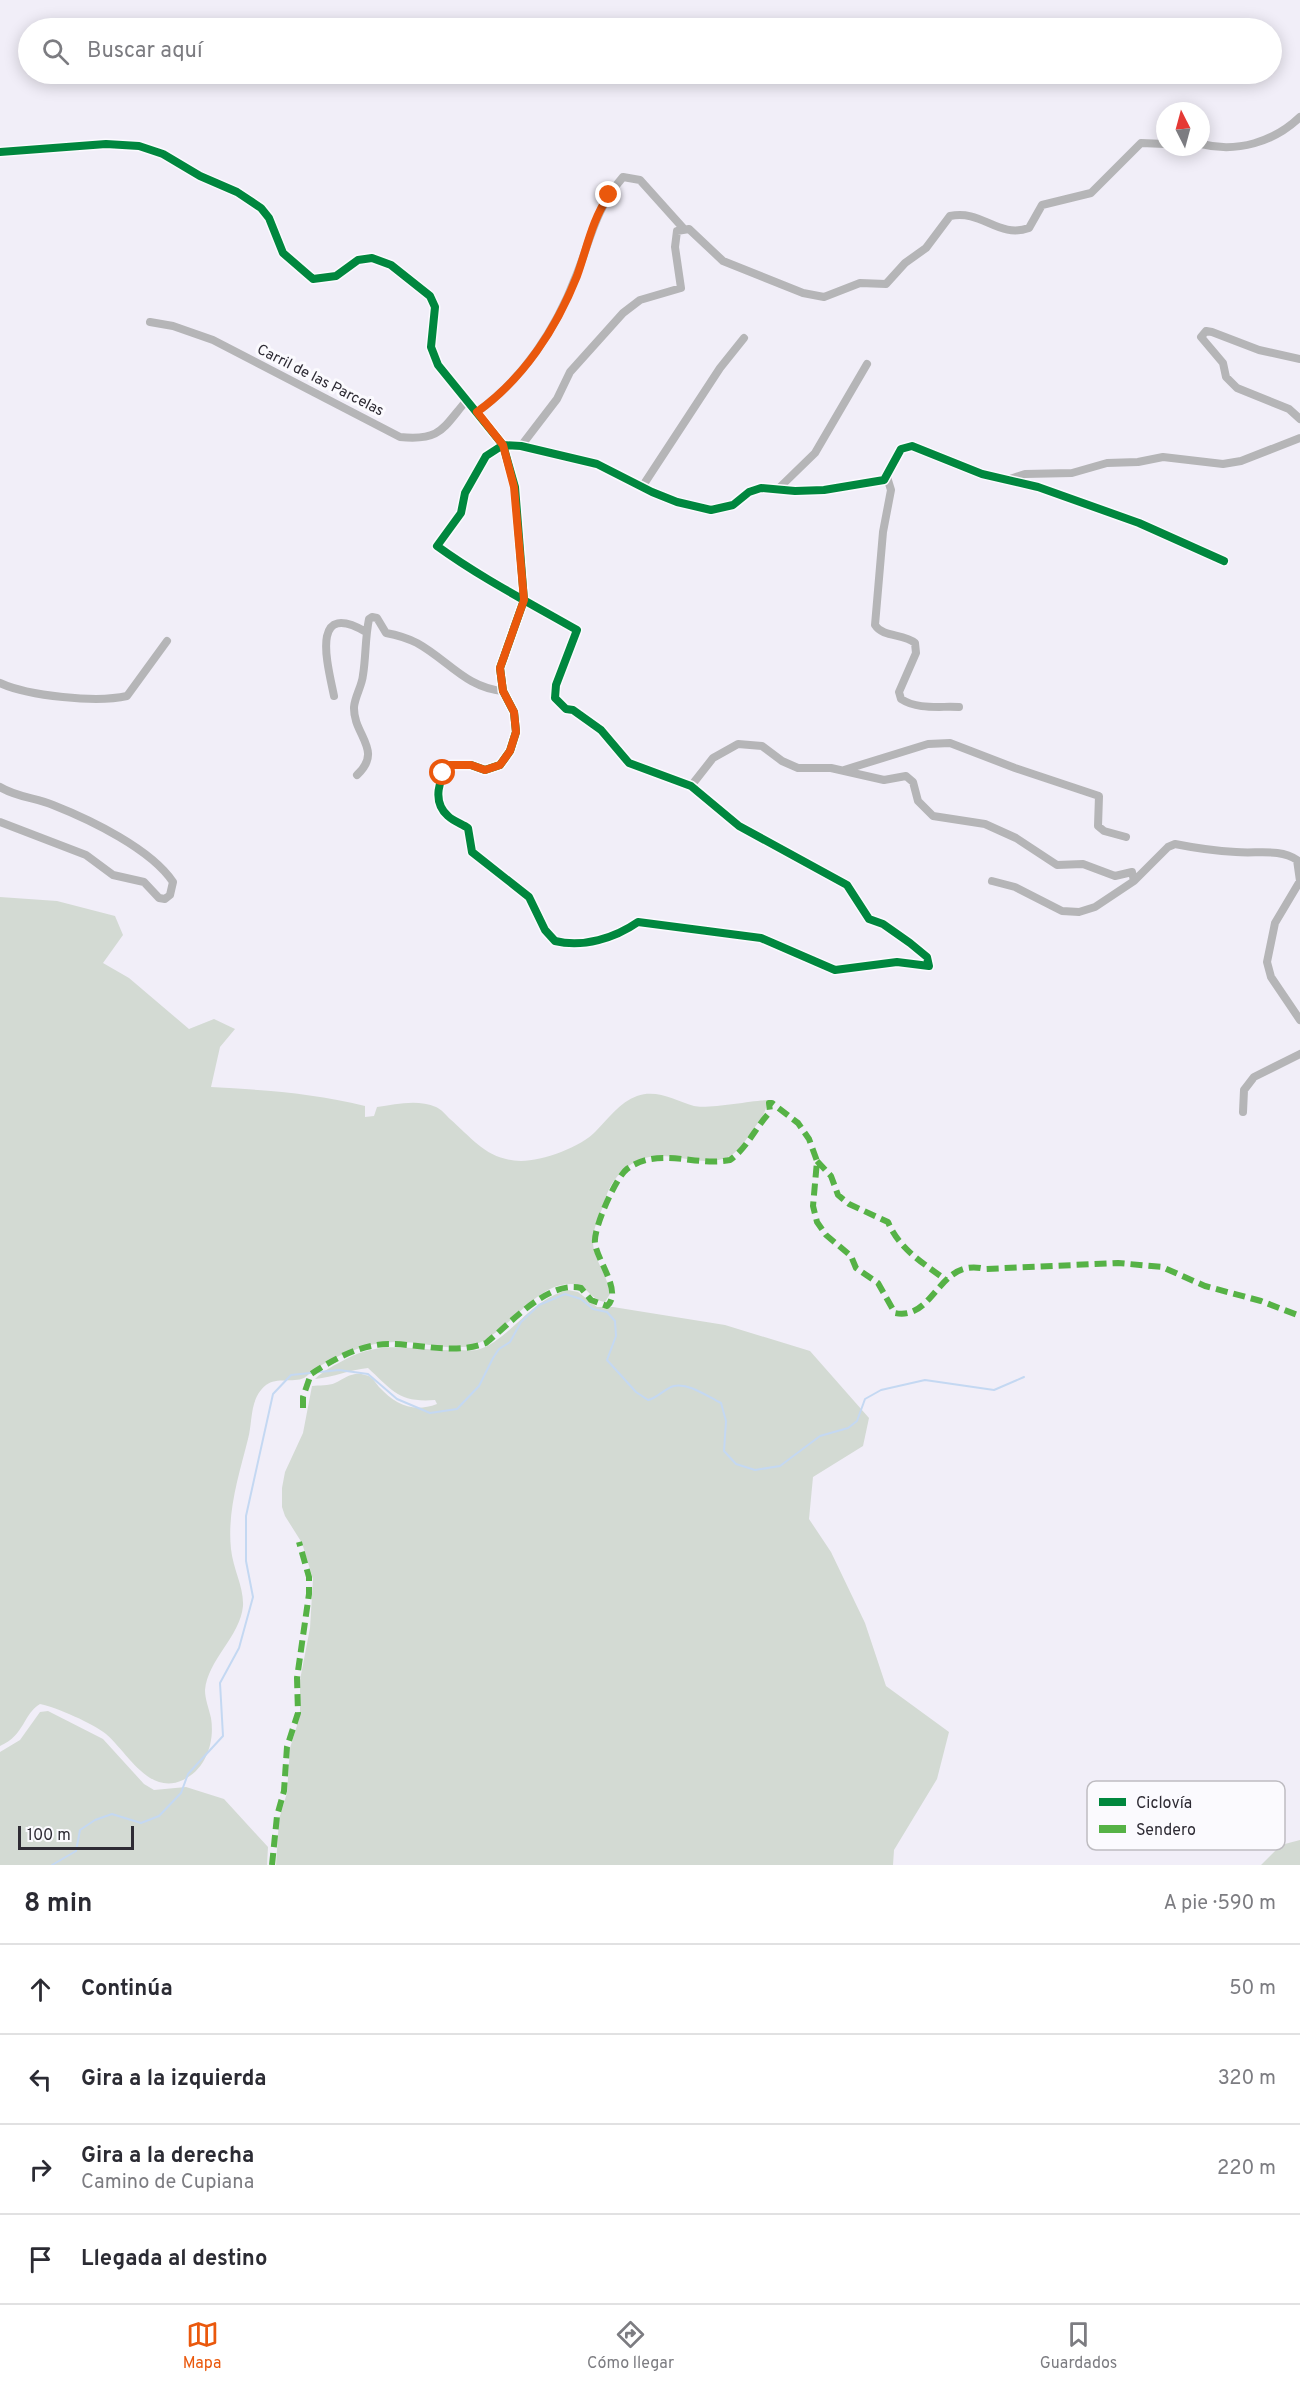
<!DOCTYPE html>
<html lang="es">
<meta charset="utf-8">
<style>
:root{--surface:#fff;--page:#f7f7f7;--text:#2b2b33;--muted:#7c7c81;--line:#e1e1e2;--accent:#ea580c}
body{margin:0;font-family:Overpass,sans-serif;background:var(--page);color:var(--text)}
.compass{position:absolute;left:1156px;top:102px;width:54px;height:54px;border-radius:50%;background:var(--surface);box-shadow:0 3px 15px #0003;rotate:354deg}
.scale{position:absolute;left:18px;bottom:15px;width:116px;box-sizing:border-box;padding-left:6px;border:3px solid #2e2b34;border-top:0;font-size:16px;line-height:21px;white-space:nowrap;color:#2e2b34;-webkit-text-stroke:4px #fbfafe;paint-order:stroke}
.stop{position:absolute;width:18px;height:18px;margin:-14px;border:4px solid #ea580c;border-radius:50%;background:#fff}
.stop.end{background:#ea580c;border-color:#fff;box-shadow:0 2px 6px #0008}
.list{margin:0;padding:0;list-style:none}
h2{display:flex;justify-content:space-between;align-items:center;height:78px;margin:0;padding:0 24px;font-size:26px}
h2 small{font-size:20px;font-weight:400;color:var(--muted)}
.list li{display:grid;grid-template-columns:39px 1fr auto;gap:18px;align-items:center;box-sizing:border-box;height:90px;padding:0 24px;border-top:2px solid var(--line)}
.list b{display:block;font-size:22px;white-space:nowrap}
.list p{margin:0;font-size:20px;white-space:nowrap;color:var(--muted)}
.list em{font-size:20px;font-style:normal;color:var(--muted)}
.icon{flex:none;width:33px;height:33px;fill:none;stroke:currentColor;stroke-width:2;stroke-linecap:round;stroke-linejoin:round}
.map{position:relative;flex:none;width:1300px;height:1865px;overflow:hidden}
.search{position:absolute;background:var(--surface);box-shadow:0 3px 15px #0003;left:18px;right:18px;top:18px;height:66px;display:flex;align-items:center;gap:15px;box-sizing:border-box;padding:0 21px;border-radius:33px;color:var(--muted);font-size:22px}
.sheet{height:438px;background:var(--surface)}
nav{display:flex;justify-content:space-around;align-items:center;box-sizing:border-box;height:84px;border-top:2px solid var(--line);background:var(--surface);font-size:16px;color:var(--muted)}
nav a{display:grid;justify-items:center;gap:3px}
nav .on{color:var(--accent)}
.map>svg:first-child{display:block}
.green{fill:#d3dad3}
.lines{fill:none;stroke-linecap:round;stroke-linejoin:round}
.stream{stroke:#c4d8f2;stroke-width:2}
.minor{stroke:#b5b5b7;stroke-width:8}
.quiet{stroke:#56b246;stroke-width:6;stroke-dasharray:12 6;stroke-linecap:butt}
.cycleway-casing{stroke:#fbfafe;stroke-width:11}
.cycleway{stroke:#00873e;stroke-width:8}
.route{stroke:#ea580c;stroke-width:8}
.labels{text-anchor:middle;dominant-baseline:central;stroke-width:6;stroke-linejoin:round;paint-order:stroke}
.street-label{font-size:15px;fill:#2e2b34;stroke:#fbfafe}
.key{fill:#fbfafe;stroke:#bebcc1;stroke-width:1.5}
.key-label{font-size:16px;fill:#2e2b34}
</style>
<div class="map">
<svg width="1300" height="1865" viewBox="0 0 1300 1865">
<rect width="100%" height="100%" fill="#f1eef8"/>
<!-- green -->
<path class="green" d="M 0,897 L 57,901 L 115,916 L 123,935 L 103,963 L 129,978 L 189,1029 L 214,1019 L 235,1029 L 220,1047 L 211,1087 C 263,1090 314,1093 365,1106 L 365,1117 L 374,1116 L 377,1107 C 396,1104 418,1099 436,1107 C 441,1109 446,1115 450,1119 C 473,1139 487,1160 521,1161 C 543,1161 581,1147 596,1131 C 608,1119 620,1102 637,1096 C 658,1089 675,1101 694,1106 C 708,1109 750,1101 767,1100 C 767,1112 761,1119 754,1128 C 748,1137 740,1150 730,1156 C 696,1173 660,1139 625,1169 C 613,1179 608,1189 604,1203 C 600,1217 592,1228 593,1243 C 594,1260 608,1276 610,1294 L 605,1302 C 591,1300 587,1285 572,1284 C 534,1282 506,1338 470,1346 C 446,1351 421,1341 397,1342 C 367,1342 340,1354 315,1369 C 311,1371 308,1376 304,1378 C 293,1383 277,1377 266,1385 C 249,1399 253,1421 248,1439 C 239,1475 227,1511 231,1549 C 233,1569 244,1587 243,1606 C 240,1637 208,1659 205,1690 C 205,1699 209,1709 211,1718 C 215,1742 206,1769 183,1780 C 149,1796 128,1753 106,1734 C 94,1724 56,1707 40,1704 C 23,1714 25,1735 0,1746 Z
M 568,1290 L 578,1292 L 597,1307 L 613,1307 L 725,1325 L 810,1351 L 869,1418 L 863,1446 L 813,1477 L 809,1519 L 831,1552 L 865,1623 L 886,1686 L 949,1732 L 937,1779 L 894,1850 L 893,1865 L 276,1865 L 279,1819 L 287,1793 L 290,1748 L 300,1716 L 300,1680 L 310,1628 L 313,1579 L 302,1543 L 285,1516 L 282,1507 L 282,1488 L 285,1472 L 303,1433 L 312,1386 C 319,1385 329,1386 335,1383 C 346,1378 353,1371 365,1375 C 372,1376 375,1382 379,1387 C 396,1405 413,1413 437,1404 L 435,1400 C 399,1403 392,1390 368,1368 C 349,1370 334,1377 315,1379 C 324,1370 335,1365 346,1359 C 386,1338 417,1352 458,1350 C 464,1350 471,1351 477,1350 C 508,1342 529,1300 568,1290 Z
M 48,1711 L 103,1739 L 144,1784 L 154,1790 L 186,1787 L 224,1799 L 268,1847 L 267,1865 L 0,1865 L 0,1752 L 20,1740 L 40,1712 Z
M 1300,1840 L 1300,1865 L 1261,1865 L 1281,1845 Z"/>
<g class="lines">
<!-- stream -->
<path class="stream" d="M 52,1865 L 76,1851 L 80,1830 L 95,1820 L 112,1814 L 141,1823 L 159,1816 L 181,1793 L 188,1774 L 223,1736 L 220,1683 L 239,1648 L 253,1597 L 246,1561 L 246,1516 L 273,1394 L 291,1375 L 339,1370 L 368,1374 L 397,1399 L 430,1413 L 457,1409 L 479,1386 L 493,1358 L 499,1349 L 510,1342 L 521,1322 L 539,1305 L 565,1294 L 581,1299 L 593,1309 L 607,1312 L 615,1321 L 616,1336 L 607,1360 L 636,1392 L 648,1400 C 658,1398 665,1388 674,1386 C 690,1383 708,1397 721,1403 L 726,1421 L 724,1451 L 736,1464 L 755,1470 L 780,1466 L 820,1436 L 848,1428 L 857,1421 L 865,1399 L 881,1390 L 925,1380 L 994,1390 L 1024,1377"/>
<!-- minor -->
<path class="minor" d="M 1201,144 C 1237,153 1274,142 1300,117
M 0,152 L 106,144 L 139,146 L 163,154 L 200,176 L 237,192 L 261,208 L 269,218 L 283,253 L 313,279 L 336,276 L 358,260 L 372,258 L 391,265 L 430,296 L 435,307 L 431,347 L 438,365 L 503,445 L 515,487 L 524,600 L 500,668 L 503,691 L 514,712 L 516,732 L 510,751 L 500,765 L 485,770 L 471,765 L 451,765 C 438,778 432,802 448,816 C 453,821 462,824 468,828 L 472,852 L 529,897 L 545,930 L 555,941 C 583,948 615,938 638,922 L 761,938 L 835,970 L 897,962 L 929,966 L 927,957 L 910,943 L 883,924 L 869,919 L 847,885 L 739,826 L 691,786 L 629,763 L 601,730 L 573,710 L 566,709 L 555,698 L 556,685 L 577,630 C 530,603 481,578 437,546 L 461,513 L 465,493 L 486,456 L 503,445 L 521,446 L 597,464 L 652,492 L 677,502 L 711,510 L 733,505 L 749,492 L 761,488 L 795,491 L 824,490 L 884,480 L 901,449 L 912,446 L 982,474 L 1038,487 L 1139,523 L 1224,561
M 150,322 L 173,326 L 213,340 L 400,437 C 441,441 442,429 467,400
M 1300,359 L 1259,350 L 1212,332 L 1206,331 L 1201,337 L 1223,363 L 1226,377 L 1237,388 L 1289,409 L 1300,419
M 477,412 C 523,379 556,329 576,276 C 591,239 595,209 623,177 L 640,180 L 684,229
M 521,446 L 557,399 L 570,372 L 623,313 L 640,300 L 681,288 L 675,247 L 677,231 L 689,229 L 723,261 L 803,293 L 824,297 L 860,283 L 886,284 L 905,263 L 926,248 L 950,216 C 982,209 998,239 1029,228 L 1042,205 L 1091,193 L 1141,143 L 1165,144
M 887,477 L 891,490 L 883,532 L 875,625 C 883,638 904,633 915,643 L 916,653 L 899,692 L 901,699 C 918,710 939,706 959,707
M 1010,479 L 1025,474 L 1072,473 L 1107,463 L 1138,462 L 1163,457 L 1223,464 L 1241,461 L 1300,438
M 642,487 L 720,368 L 744,338
M 778,489 L 815,453 L 867,364
M 0,683 C 28,696 97,703 127,696 L 167,641
M 334,696 C 328,666 309,599 366,632
M 844,770 L 928,744 L 950,743 L 1015,768 L 1099,796 L 1098,826 L 1104,831 L 1126,837
M 357,775 C 384,750 353,735 354,707 C 355,696 362,686 363,675 C 366,657 365,638 369,619 L 372,617 L 377,618 L 386,633 C 397,635 407,638 417,643 C 448,660 466,688 503,691
M 691,786 L 713,758 L 738,744 L 762,746 L 782,761 L 798,768 L 831,768 L 884,780 L 906,776 L 913,782 L 918,801 L 933,816 L 985,824 L 1016,838 L 1057,865 L 1083,864 L 1115,876 L 1132,872 L 1134,881 L 1095,907 L 1079,912 L 1062,911 L 1015,887 L 992,881
M 0,787 C 16,797 36,798 53,805 C 91,820 151,849 173,882 L 170,895 L 165,899 L 159,898 L 144,882 L 113,875 L 86,855 L 0,822
M 1134,881 L 1168,847 L 1175,844 C 1195,848 1216,851 1236,852 C 1256,854 1280,848 1297,860 L 1300,881 L 1275,923 L 1267,962 L 1271,977 L 1300,1020
M 1243,1112 L 1244,1090 L 1254,1077 L 1300,1054"/>
<!-- quiet -->
<path class="quiet" d="M 817,1161 L 831,1176 L 838,1195 L 849,1204 L 888,1222 C 899,1249 923,1263 946,1280
M 303,1408 L 303,1397 L 311,1374 C 334,1359 361,1344 389,1344 C 421,1344 455,1355 486,1343 C 510,1324 548,1280 581,1288 L 591,1300 L 607,1306 C 623,1292 597,1261 595,1243 C 593,1229 616,1177 627,1169 C 659,1146 695,1167 730,1160 C 748,1147 755,1128 770,1112 L 769,1103 L 772,1103 L 798,1123 L 809,1139 L 817,1161 L 813,1206 L 817,1222 L 826,1235 L 851,1256 L 856,1268 L 878,1283 L 895,1313 C 935,1321 938,1257 985,1269 L 1118,1263 L 1162,1267 L 1205,1286 L 1261,1301 L 1300,1316
M 272,1865 L 277,1816 L 284,1791 L 287,1747 L 298,1713 L 297,1678 L 309,1594 L 309,1577 L 299,1542"/>
<!-- cycleway casing -->
<g class="cycleway-casing">
<path id="cycleway" d="M 0,152 L 106,144 L 139,146 L 163,154 L 200,176 L 237,192 L 261,208 L 269,218 L 283,253 L 313,279 L 336,276 L 358,260 L 372,258 L 391,265 L 430,296 L 435,307 L 431,347 L 438,365 L 503,445 L 515,487 L 524,600 L 500,668 L 503,691 L 514,712 L 516,732 L 510,751 L 500,765 L 485,770 L 471,765 L 451,765 C 438,778 432,802 448,816 C 453,821 462,824 468,828 L 472,852 L 529,897 L 545,930 L 555,941 C 583,948 615,938 638,922 L 761,938 L 835,970 L 897,962 L 929,966 L 927,957 L 910,943 L 883,924 L 869,919 L 847,885 L 739,826 L 691,786 L 629,763 L 601,730 L 573,710 L 566,709 L 555,698 L 556,685 L 577,630 C 530,603 481,578 437,546 L 461,513 L 465,493 L 486,456 L 503,445 L 521,446 L 597,464 L 652,492 L 677,502 L 711,510 L 733,505 L 749,492 L 761,488 L 795,491 L 824,490 L 884,480 L 901,449 L 912,446 L 982,474 L 1038,487 L 1139,523 L 1224,561"/>
</g>
<!-- cycleway -->
<use href="#cycleway" class="cycleway"/>
</g>
<g class="lines">
<!-- route -->
<path class="route" d="M 443,773 L 451,765 L 471,765 L 485,770 L 500,765 L 510,751 L 516,732 L 514,712 L 503,691 L 500,668 L 524,600 L 514,487 L 503,445 L 477,412 C 523,379 556,329 577,276 C 587,248 592,220 609,195"/>
</g>
<g class="labels">
<!-- street labels -->
<g class="street-label">
<text transform="translate(320 381) rotate(27)">Carril de las Parcelas</text>
</g>
</g>
<!-- legend -->
<rect x="1087" y="1781" width="198" height="69" rx="9" class="key"/>
<rect x="1099" y="1798" width="27" height="8" fill="#00873e"/>
<rect x="1099" y="1825" width="27" height="8" fill="#56b246"/>
<g class="key-label">
<text x="1136" y="1808">Ciclovía</text>
<text x="1136" y="1835">Sendero</text>
</g>
</svg>
<svg class="compass" viewBox="-18 -18 36 36"><path d="M0-13l5 13h-10z" fill="#e53935"/><path d="M0 13l5-13h-10z" fill="#7c7c81"/></svg>
<div class="scale">100 m</div>
<div class="stop" style="left:443px;top:773px"></div>
<div class="stop end" style="left:609px;top:195px"></div>
<div class="search"><svg class="icon" aria-label="search" viewBox="0 0 24 24"><circle cx="10" cy="10" r="6"/><path d="M15 15l6 6"/></svg>Buscar aquí</div>
</div>
<section class="sheet">
<h2>8 min<small>A pie · 590 m</small></h2>
<ul class="list">
<li><svg class="icon" aria-label="ahead" viewBox="0 0 24 24"><path d="M12 20V5M6 11l6-6 6 6"/></svg><div><b>Continúa</b></div><em>50 m</em></li>
<li><svg class="icon" aria-label="left" viewBox="0 0 24 24"><path d="M17 20v-9H6M10 6l-5 5 5 5"/></svg><div><b>Gira a la izquierda</b></div><em>320 m</em></li>
<li><svg class="icon" aria-label="right" viewBox="0 0 24 24"><path d="M7 20v-9h11M14 6l5 5-5 5"/></svg><div><b>Gira a la derecha</b><p>Camino de Cupiana</p></div><em>220 m</em></li>
<li><svg class="icon" aria-label="arrive" viewBox="0 0 24 24"><path d="M6 21V4h12l-3 4 3 4H6"/></svg><div><b>Llegada al destino</b></div></li>
</ul>
</section>
<nav>
<a class="on"><svg class="icon" aria-label="map" viewBox="0 0 24 24"><path d="M3 6l6-2 6 2 6-2v14l-6 2-6-2-6 2zM9 4v14M15 6v14"/></svg>Mapa</a>
<a><svg class="icon" aria-label="directions" viewBox="0 0 24 24"><path d="M12 3l9 9-9 9-9-9zM9 14v-3h6M13 9l2 2-2 2"/></svg>Cómo llegar</a>
<a><svg class="icon" aria-label="saved" viewBox="0 0 24 24"><path d="M7 4h10v16l-5-4-5 4z"/></svg>Guardados</a>
</nav>
